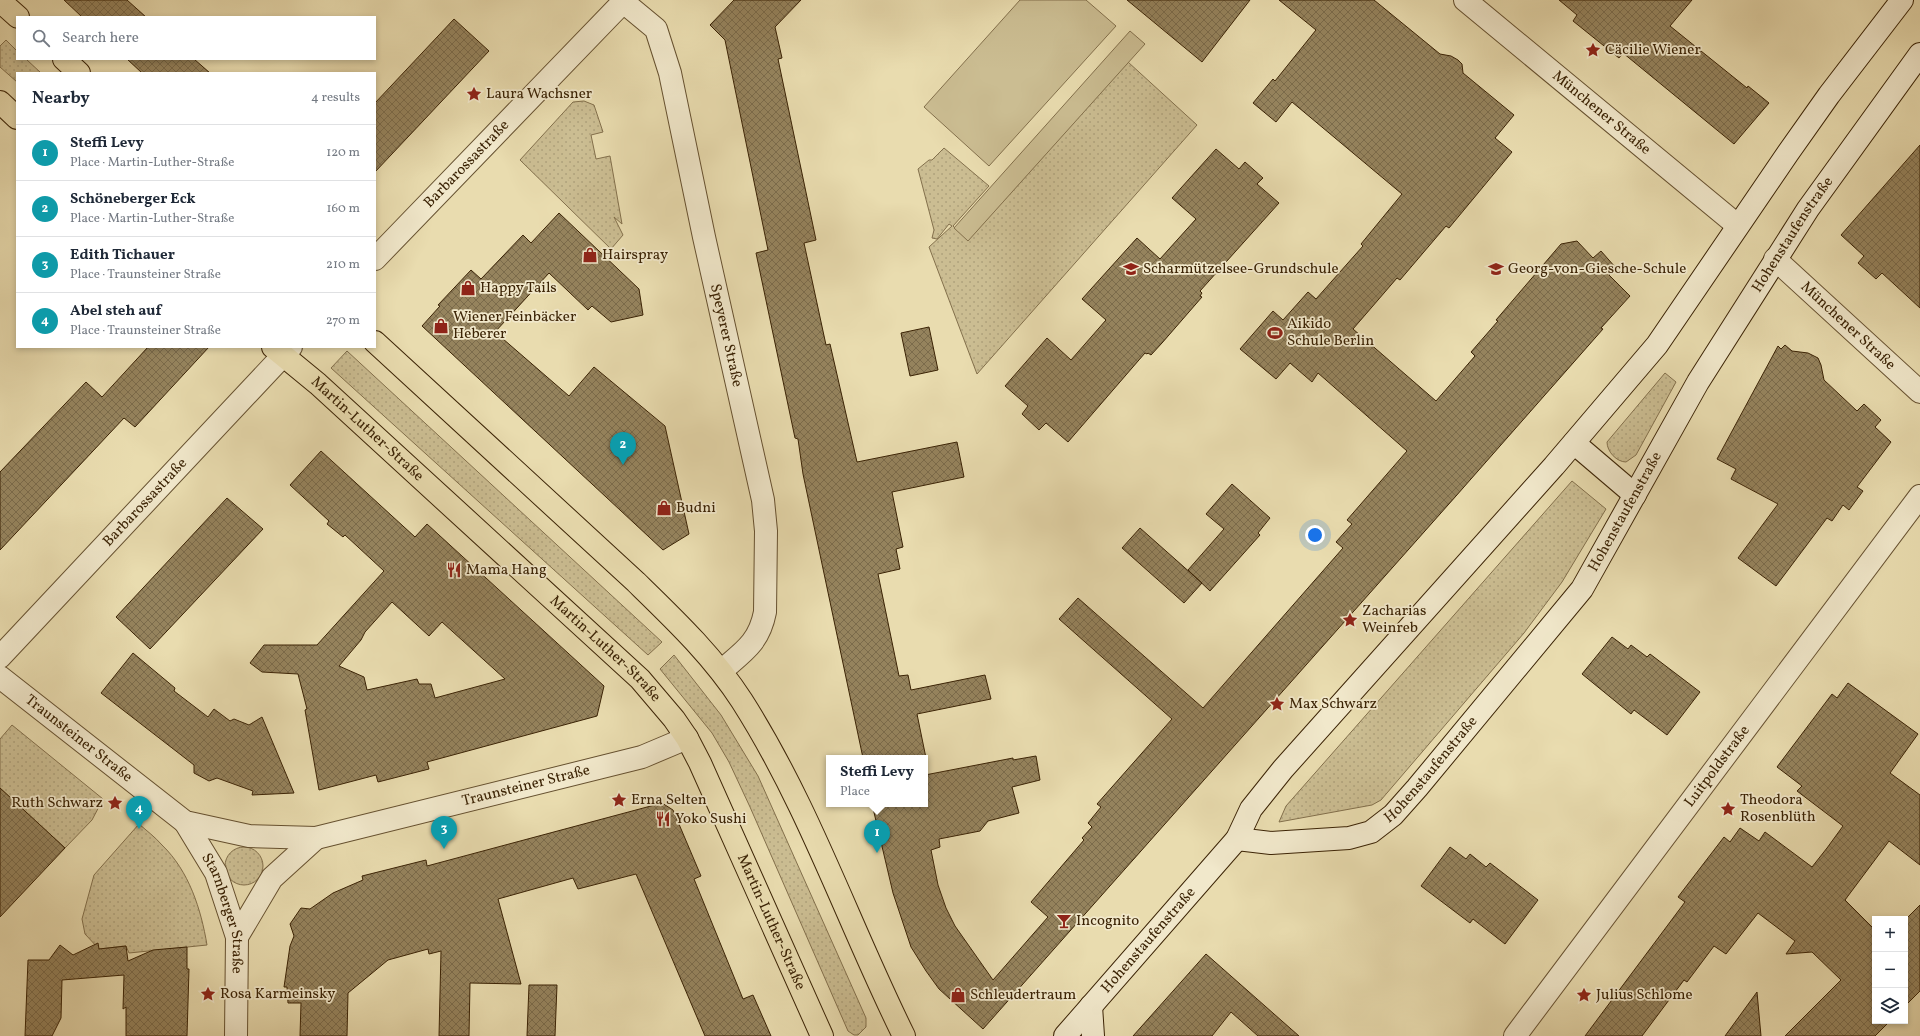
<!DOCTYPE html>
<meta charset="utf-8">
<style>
:root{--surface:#fff;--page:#f2f2f3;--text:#1f2937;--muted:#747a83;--line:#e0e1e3;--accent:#8f2418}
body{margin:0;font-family:Vollkorn,serif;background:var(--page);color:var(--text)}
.controls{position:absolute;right:12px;bottom:12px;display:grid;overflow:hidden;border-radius:0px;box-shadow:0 2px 6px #0003}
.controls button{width:36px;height:36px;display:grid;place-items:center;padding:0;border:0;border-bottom:1px solid var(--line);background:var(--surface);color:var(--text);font:20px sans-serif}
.you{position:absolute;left:1315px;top:535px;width:14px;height:14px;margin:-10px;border:3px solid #fff;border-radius:50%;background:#1a73e8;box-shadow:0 0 0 6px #1a73e833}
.badge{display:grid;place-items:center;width:26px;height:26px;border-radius:50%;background:var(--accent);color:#fff;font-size:13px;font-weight:700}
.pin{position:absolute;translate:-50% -33px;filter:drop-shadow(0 1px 2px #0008)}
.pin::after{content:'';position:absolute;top:21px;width:14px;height:12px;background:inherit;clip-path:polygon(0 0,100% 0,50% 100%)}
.popup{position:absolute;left:826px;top:755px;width:102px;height:52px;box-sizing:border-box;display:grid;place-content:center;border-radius:0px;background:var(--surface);filter:drop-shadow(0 1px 3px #0005);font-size:13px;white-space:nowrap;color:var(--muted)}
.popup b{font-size:15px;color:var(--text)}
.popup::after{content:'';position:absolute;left:50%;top:100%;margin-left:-8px;border:8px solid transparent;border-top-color:var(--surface)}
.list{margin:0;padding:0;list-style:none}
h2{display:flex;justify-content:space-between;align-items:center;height:52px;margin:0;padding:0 16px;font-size:17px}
h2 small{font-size:13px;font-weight:400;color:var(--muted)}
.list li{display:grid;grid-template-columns:26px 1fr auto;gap:12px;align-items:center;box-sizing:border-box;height:56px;padding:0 16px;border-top:1px solid var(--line)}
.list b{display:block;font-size:15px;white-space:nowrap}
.list p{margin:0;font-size:13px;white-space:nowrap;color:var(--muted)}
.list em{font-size:13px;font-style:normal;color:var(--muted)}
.icon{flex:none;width:22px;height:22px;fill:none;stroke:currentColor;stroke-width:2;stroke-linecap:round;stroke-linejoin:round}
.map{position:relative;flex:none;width:1920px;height:1036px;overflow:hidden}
.search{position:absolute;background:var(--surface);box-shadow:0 2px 6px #0003;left:16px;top:16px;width:360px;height:44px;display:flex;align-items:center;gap:10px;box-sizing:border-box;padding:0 14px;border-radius:0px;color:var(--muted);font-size:15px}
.panel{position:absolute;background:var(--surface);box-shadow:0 2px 6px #0003;left:16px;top:72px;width:360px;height:276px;border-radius:0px}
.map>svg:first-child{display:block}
.grass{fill:url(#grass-dots);stroke:#83704c}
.pitch{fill:#cbbd92;stroke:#83704c}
.building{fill:url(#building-cross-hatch);stroke:#3b2305;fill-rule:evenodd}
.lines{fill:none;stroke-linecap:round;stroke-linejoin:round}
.street-casing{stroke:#665130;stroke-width:24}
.secondary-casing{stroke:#3b2305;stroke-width:24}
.primary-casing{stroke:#3b2305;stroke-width:24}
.street{stroke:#f1e8cb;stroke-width:22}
.secondary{stroke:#f1e8cb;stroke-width:22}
.primary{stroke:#e9dcaf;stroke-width:22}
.labels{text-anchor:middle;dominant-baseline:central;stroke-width:3.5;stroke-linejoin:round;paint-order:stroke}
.poi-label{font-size:15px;fill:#3b2305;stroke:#f1e8cb;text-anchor:start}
.street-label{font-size:15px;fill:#3b2305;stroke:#f1e8cb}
</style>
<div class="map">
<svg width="1920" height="1036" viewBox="0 0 1920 1036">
<defs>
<pattern id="grass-dots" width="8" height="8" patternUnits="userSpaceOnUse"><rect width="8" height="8" fill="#cbbd92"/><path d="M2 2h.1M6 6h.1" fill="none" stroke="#afa27c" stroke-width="1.8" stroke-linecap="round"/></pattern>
<pattern id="building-cross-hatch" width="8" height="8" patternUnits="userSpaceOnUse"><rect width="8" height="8" fill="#95835d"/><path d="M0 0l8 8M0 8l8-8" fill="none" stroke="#7b6b4b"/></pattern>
</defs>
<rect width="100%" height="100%" fill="#e9dcaf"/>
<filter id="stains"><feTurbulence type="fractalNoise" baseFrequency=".005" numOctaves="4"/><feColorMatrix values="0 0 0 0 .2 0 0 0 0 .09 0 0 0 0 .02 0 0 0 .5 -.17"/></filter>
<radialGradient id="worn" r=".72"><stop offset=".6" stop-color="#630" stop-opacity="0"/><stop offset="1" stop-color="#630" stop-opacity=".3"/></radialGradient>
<!-- grass -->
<path class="grass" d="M 6,40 L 17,51 L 17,59 L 26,59 L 41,73 L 17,73 L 17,82 L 0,67 L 0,46 Z
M 1128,62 L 1197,125 L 977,374 L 929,247 L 952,226 L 949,224 L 937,239 L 932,238 L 934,230 L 918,169 L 929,160 L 932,160 L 944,148 L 989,186 L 953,226 L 968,240 Z
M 584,101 L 594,105 L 603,132 L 591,135 L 596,159 L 610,156 L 622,224 L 614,217 L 623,235 L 611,249 L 520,160 L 573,102 Z
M 347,351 L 662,642 L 648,655 L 331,368 Z
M 1665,373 L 1676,382 L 1636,455 L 1626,462 C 1617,462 1607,452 1607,442 Z
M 1572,481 L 1606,509 L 1562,582 L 1524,633 L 1381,800 L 1372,805 L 1279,822 L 1286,806 Z
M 674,655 L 721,715 L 758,776 L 866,1018 L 866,1027 L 858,1035 L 854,1035 L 848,1031 L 750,807 L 729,762 L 712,733 L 660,669 Z
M 12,725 L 103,799 L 92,820 L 65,848 L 0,788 L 0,739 Z
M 139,824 C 147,831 155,837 162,845 C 189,871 201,909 207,945 L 129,953 L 126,946 L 99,949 L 85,934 L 82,919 L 94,875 Z
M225 866a19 19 0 1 1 38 0a19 19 0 1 1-38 0Z"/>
<!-- pitch -->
<path class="pitch" d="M 1020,0 L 1086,0 L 1116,26 L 989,166 L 924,107 Z
M 1130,31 L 1145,44 L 968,241 L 954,228 Z"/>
<!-- building -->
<path class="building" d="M 64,0 L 127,0 L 146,17 L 82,17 Z
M 734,0 L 801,0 L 775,27 L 782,58 L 778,59 L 816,240 L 804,243 L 826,345 L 830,344 L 857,462 L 957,442 L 964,477 L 892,492 L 903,547 L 896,549 L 900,569 L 878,574 L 899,676 L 908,675 L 911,690 L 985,675 L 991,699 L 917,714 L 926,758 L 863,758 L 803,474 L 798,439 L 795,438 L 756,253 L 768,250 L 725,40 L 710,25 Z
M 1127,0 L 1250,0 L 1202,62 Z
M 1279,0 L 1374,0 L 1440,54 L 1451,56 L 1458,60 L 1462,64 L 1463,73 L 1514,115 L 1495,138 L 1512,152 L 1449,228 L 1446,226 L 1400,280 L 1397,278 L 1353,329 L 1436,401 L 1475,356 L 1471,352 L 1498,321 L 1496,320 L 1561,244 L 1577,241 L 1593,258 L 1601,251 L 1616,268 L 1609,275 L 1630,296 L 1601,328 L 1603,329 L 1456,496 L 983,1029 L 939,989 L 926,971 L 911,947 L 893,893 L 872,804 L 925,804 L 925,775 L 1013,758 L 1013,760 L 1036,756 L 1040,780 L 1012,787 L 1019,813 L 988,821 L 980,831 L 939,839 L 940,847 L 931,850 L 938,885 L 946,908 L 955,926 L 993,980 L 1048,917 L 1031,902 L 1084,840 L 1082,838 L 1092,827 L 1088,823 L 1101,807 L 1097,804 L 1172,719 L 1059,619 L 1078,598 L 1203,708 L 1343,548 L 1336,542 L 1352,524 L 1347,520 L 1407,451 L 1318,373 L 1312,382 L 1290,363 L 1276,379 L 1240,349 L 1273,311 L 1283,320 L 1308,292 L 1316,299 L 1363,246 L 1361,244 L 1402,194 L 1292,102 L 1276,122 L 1253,103 L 1273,79 L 1275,81 L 1316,30 Z
M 1559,0 L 1692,0 L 1670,26 L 1747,88 L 1748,86 L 1769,103 L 1734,144 L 1623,53 L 1619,58 L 1573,21 L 1577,15 Z
M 454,19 L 489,51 L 375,172 L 375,103 Z
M 127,59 L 194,59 L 210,73 L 142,73 Z
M 1920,145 L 1920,308 L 1882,273 L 1876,279 L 1858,263 L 1864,256 L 1841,235 Z
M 1216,149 L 1239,169 L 1245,162 L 1263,178 L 1257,184 L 1279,203 L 1200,291 L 1202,293 L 1200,296 L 1202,297 L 1162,343 L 1151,355 L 1148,353 L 1147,354 L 1145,353 L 1068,442 L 1046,423 L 1039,430 L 1022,414 L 1028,406 L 1005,386 L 1047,338 L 1071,360 L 1106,320 L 1082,299 L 1137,238 L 1160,259 L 1196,219 L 1172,198 Z
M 559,213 L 639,289 L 643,315 L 611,322 L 592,306 L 588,310 L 549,273 L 495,332 L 569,396 L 594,367 L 665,426 L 689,534 L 663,550 L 422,326 L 440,306 L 438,305 L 471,270 L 481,279 L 523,235 L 531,243 Z
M 929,327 L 938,370 L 910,376 L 901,333 Z
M 1785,345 L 1792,351 L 1808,353 L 1818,358 L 1821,365 L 1824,380 L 1857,411 L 1864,404 L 1881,420 L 1875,427 L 1891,442 L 1857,487 L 1863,491 L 1849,510 L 1843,505 L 1832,521 L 1827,518 L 1776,586 L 1738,558 L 1778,504 L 1731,479 L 1736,469 L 1717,459 L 1778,346 L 1781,349 Z
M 148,347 L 209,347 L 135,427 L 124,418 L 0,550 L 0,472 L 86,382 L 102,397 Z
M 321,451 L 415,537 L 427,524 L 604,686 L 597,716 L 427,762 L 429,769 L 378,782 L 376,775 L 319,790 L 305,710 L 307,709 L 298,674 L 262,672 L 250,663 L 264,645 L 317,645 L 384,571 L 345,535 L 343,537 L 327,524 L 329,521 L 290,485 ZM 392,602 L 429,636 L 442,622 L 505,679 L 435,698 L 431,684 L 419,684 L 417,679 L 367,690 L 364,677 L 339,666 L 361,640 L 365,632 Z
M 1232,484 L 1270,518 L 1258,533 L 1260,535 L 1210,591 L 1188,570 L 1224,529 L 1206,514 Z
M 227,498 L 263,529 L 150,649 L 116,617 Z
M 1140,528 L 1202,583 L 1184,603 L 1122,548 Z
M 1612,637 L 1628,649 L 1631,645 L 1647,657 L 1650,654 L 1700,692 L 1667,735 L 1634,710 L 1631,714 L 1582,674 Z
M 133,653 L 175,688 L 174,691 L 208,717 L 214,709 L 230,721 L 234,719 L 249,725 L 262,717 L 294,793 L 252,795 L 253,791 L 217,778 L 209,781 L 194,773 L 194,765 L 101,693 Z
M 1848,683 L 1918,734 L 1890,773 L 1920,795 L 1920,865 L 1889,841 L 1845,900 L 1875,930 L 1875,1021 L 1890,1021 L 1875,1036 L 1785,1036 L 1841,980 L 1812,952 L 1786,954 L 1795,941 L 1758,913 L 1726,954 L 1714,946 L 1687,982 L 1684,980 L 1642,1036 L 1585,1036 L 1685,902 L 1678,897 L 1724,837 L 1730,842 L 1740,828 L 1759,841 L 1765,832 L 1812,867 L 1827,848 L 1843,826 L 1797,791 L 1802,786 L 1777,767 L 1832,694 L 1837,698 Z
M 0,788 L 65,848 L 0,917 Z
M 662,803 L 673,810 L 701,876 L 694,879 L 743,999 L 753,995 L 771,1036 L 705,1036 L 636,874 L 578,889 L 573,878 L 498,899 L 521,984 L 470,983 L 469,1036 L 439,1036 L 441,951 L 429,954 L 428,949 L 388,960 L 348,993 L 347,1036 L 300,1036 L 301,1003 L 288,1003 L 287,987 L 284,987 L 290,946 L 294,936 L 290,924 L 301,908 L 310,909 L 333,893 L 363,880 L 362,876 L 426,860 L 427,866 Z
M 1450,847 L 1466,859 L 1470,854 L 1486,867 L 1490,863 L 1538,900 L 1505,944 L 1473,919 L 1470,923 L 1421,886 Z
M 1920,905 L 1920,991 L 1905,1006 L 1905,920 Z
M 98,943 L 99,949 L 126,946 L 128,961 L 153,950 L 187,947 L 187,969 L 189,969 L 187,1036 L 126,1036 L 126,1007 L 123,1009 L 124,975 L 62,980 L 61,1018 L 52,1036 L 25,1036 L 28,960 L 49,960 L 60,945 L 73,955 Z
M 1206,954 L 1299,1036 L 1258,1036 L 1231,1012 L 1212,1036 L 1133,1036 Z
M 529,985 L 557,985 L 555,1036 L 527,1036 Z
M 1757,992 L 1761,1036 L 1725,1036 Z"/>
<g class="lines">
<!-- street casing -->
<g class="street-casing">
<g id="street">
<path id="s1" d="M 621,0 L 656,29 L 670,73 L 704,237 L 763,500 L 766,531 L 765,612 C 759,643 743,652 721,671"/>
<path id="s2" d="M 1465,0 L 1737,225"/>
<path id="s3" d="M 375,259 L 625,0"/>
<path id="s4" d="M 1775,259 L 1920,392"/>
<path id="s5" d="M 0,657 L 291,347"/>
<path id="s6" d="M 0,677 L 185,822 L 249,836 L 316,838 L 642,757 L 687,738"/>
<path id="s7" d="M 185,822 L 216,873 L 237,937 L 236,1036"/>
<path d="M 237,937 L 272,878 L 316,838"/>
<path id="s8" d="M 1515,1036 L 1920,496"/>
</g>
</g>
<!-- secondary casing -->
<g class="secondary-casing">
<g id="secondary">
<path d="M 1574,443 L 1635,495"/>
<path id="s9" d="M 1237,839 L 1271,843 L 1349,838 L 1371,832 L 1393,815 L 1417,788 L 1582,589 L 1698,382 L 1808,209 L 1920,54"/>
<path d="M 1091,1006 L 1093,1036"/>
<path id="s10" d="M 1065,1036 L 1237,839 L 1251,809 L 1283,769 L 1554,466 L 1657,345 L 1788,153 L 1829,95 L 1902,0"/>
</g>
</g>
<!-- primary casing -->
<g class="primary-casing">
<g id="primary">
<path d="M 0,1 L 18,17"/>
<path d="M 64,59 L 79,73"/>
<path d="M 0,102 L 17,118"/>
<path d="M 375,342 L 636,582 C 674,619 713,656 742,701 C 809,806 849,925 904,1036"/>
<path id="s11" d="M 273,347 L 318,384 L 640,679 L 674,719 L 687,738 L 700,763 L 822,1036"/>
</g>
</g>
<!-- street -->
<use href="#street" class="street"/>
<!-- secondary -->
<use href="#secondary" class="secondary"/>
<!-- primary -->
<use href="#primary" class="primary"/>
</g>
<!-- icons -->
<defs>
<g id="sight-bare" transform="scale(1.2)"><path d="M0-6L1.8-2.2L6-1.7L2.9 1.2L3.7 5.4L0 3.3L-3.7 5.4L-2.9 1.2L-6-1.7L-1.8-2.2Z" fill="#8f2418" stroke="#f1e8cb" stroke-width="2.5" paint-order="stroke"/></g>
<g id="shop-bare" transform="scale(1.2)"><path d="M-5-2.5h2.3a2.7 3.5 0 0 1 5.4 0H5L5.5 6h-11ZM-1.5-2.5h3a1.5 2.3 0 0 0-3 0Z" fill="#8f2418" stroke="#f1e8cb" stroke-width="2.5" paint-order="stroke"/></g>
<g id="school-bare" transform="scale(1.2)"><path d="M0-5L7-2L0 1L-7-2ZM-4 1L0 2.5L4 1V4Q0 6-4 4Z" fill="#8f2418" stroke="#f1e8cb" stroke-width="2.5" paint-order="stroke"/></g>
<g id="stadium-bare" transform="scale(1.2)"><path d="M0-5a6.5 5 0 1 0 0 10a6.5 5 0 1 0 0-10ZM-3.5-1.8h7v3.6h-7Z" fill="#8f2418" stroke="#f1e8cb" stroke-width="2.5" paint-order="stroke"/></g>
<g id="restaurant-bare" transform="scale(1.2)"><path d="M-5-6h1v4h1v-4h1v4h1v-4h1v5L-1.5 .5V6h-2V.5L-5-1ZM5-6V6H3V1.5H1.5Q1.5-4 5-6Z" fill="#8f2418" stroke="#f1e8cb" stroke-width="2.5" paint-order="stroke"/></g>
<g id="bar-bare" transform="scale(1.2)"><path d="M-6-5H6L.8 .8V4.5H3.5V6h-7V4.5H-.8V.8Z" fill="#8f2418" stroke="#f1e8cb" stroke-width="2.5" paint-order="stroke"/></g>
</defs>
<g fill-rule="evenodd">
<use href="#sight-bare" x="1593" y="50"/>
<use href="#sight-bare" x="474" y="94"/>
<use href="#shop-bare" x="590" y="255"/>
<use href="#school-bare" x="1131" y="269"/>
<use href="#school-bare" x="1496" y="269"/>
<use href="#shop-bare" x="468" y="288"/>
<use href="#shop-bare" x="441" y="326"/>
<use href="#stadium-bare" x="1275" y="333"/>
<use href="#shop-bare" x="664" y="508"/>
<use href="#restaurant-bare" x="454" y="570"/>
<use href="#sight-bare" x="1350" y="620"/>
<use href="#sight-bare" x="1277" y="704"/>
<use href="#sight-bare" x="619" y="800"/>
<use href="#sight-bare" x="115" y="803"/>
<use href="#sight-bare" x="1728" y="809"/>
<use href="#restaurant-bare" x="663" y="819"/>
<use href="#bar-bare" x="1064" y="921"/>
<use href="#sight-bare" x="208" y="994"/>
<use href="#shop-bare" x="958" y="995"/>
<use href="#sight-bare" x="1584" y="995"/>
</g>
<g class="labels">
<!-- poi labels -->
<g class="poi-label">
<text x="1605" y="50">Cäcilie Wiener</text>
<text x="486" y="94">Laura Wachsner</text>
<text x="602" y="255">Hairspray</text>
<text x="1143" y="269">Scharmützelsee-Grundschule</text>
<text x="1508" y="269">Georg-von-Giesche-Schule</text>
<text x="480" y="288">Happy Tails</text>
<text x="453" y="317">Wiener Feinbäcker<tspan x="453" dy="17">Heberer</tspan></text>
<text x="1287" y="324">Aikido<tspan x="1287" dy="17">Schule Berlin</tspan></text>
<text x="676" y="508">Budni</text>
<text x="466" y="570">Mama Hang</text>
<text x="1362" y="611">Zacharias<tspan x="1362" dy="17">Weinreb</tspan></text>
<text x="1289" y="704">Max Schwarz</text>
<text x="631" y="800">Erna Selten</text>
<text x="1740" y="800">Theodora<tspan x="1740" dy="17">Rosenblüth</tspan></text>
<text x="103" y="803" text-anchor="end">Ruth Schwarz</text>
<text x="675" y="819">Yoko Sushi</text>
<text x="1076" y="921">Incognito</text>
<text x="220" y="994">Rosa Karmeinsky</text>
<text x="970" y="995">Schleudertraum</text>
<text x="1596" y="995">Julius Schlome</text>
</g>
<!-- street labels -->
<g class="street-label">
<text stroke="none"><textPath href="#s2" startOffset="177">Münchener Straße</textPath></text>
<text stroke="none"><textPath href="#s3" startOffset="132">Barbarossastraße</textPath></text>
<text stroke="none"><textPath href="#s9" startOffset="870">Hohenstaufenstraße</textPath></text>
<text stroke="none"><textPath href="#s4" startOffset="99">Münchener Straße</textPath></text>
<text stroke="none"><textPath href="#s1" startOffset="360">Speyerer Straße</textPath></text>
<text stroke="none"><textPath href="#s11" startOffset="125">Martin-Luther-Straße</textPath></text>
<text stroke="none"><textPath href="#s5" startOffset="212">Barbarossastraße</textPath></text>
<text stroke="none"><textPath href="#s9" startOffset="546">Hohenstaufenstraße</textPath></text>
<text stroke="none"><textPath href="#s11" startOffset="449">Martin-Luther-Straße</textPath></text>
<text stroke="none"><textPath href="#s6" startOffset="100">Traunsteiner Straße</textPath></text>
<text stroke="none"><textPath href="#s8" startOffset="337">Luitpoldstraße</textPath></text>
<text stroke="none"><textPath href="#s9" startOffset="222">Hohenstaufenstraße</textPath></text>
<text stroke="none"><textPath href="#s6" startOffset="584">Traunsteiner Straße</textPath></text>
<text stroke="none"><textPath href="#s7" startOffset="101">Starnberger Straße</textPath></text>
<text stroke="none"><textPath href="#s11" startOffset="773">Martin-Luther-Straße</textPath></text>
<text stroke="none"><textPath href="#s10" startOffset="127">Hohenstaufenstraße</textPath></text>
</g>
</g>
<rect width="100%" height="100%" filter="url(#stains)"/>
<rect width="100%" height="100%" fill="url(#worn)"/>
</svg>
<div class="controls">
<button>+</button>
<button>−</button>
<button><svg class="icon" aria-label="layers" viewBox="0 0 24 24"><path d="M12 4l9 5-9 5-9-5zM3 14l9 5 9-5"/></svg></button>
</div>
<div class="you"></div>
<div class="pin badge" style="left:877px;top:853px;background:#0f9aa8">1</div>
<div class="popup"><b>Steffi Levy</b>Place</div>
<div class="pin badge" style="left:623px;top:465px;background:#0f9aa8">2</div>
<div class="pin badge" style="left:444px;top:849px;background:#0f9aa8">3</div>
<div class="pin badge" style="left:139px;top:829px;background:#0f9aa8">4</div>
<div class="search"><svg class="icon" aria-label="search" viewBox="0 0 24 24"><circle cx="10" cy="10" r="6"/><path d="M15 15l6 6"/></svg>Search here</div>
<section class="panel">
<h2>Nearby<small>4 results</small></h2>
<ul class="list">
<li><span class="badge" style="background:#0f9aa8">1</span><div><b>Steffi Levy</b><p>Place · Martin-Luther-Straße</p></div><em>120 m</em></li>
<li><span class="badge" style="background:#0f9aa8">2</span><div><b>Schöneberger Eck</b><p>Place · Martin-Luther-Straße</p></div><em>160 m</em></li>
<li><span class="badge" style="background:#0f9aa8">3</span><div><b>Edith Tichauer</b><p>Place · Traunsteiner Straße</p></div><em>210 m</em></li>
<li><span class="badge" style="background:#0f9aa8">4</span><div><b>Abel steh auf</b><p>Place · Traunsteiner Straße</p></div><em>270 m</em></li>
</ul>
</section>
</div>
